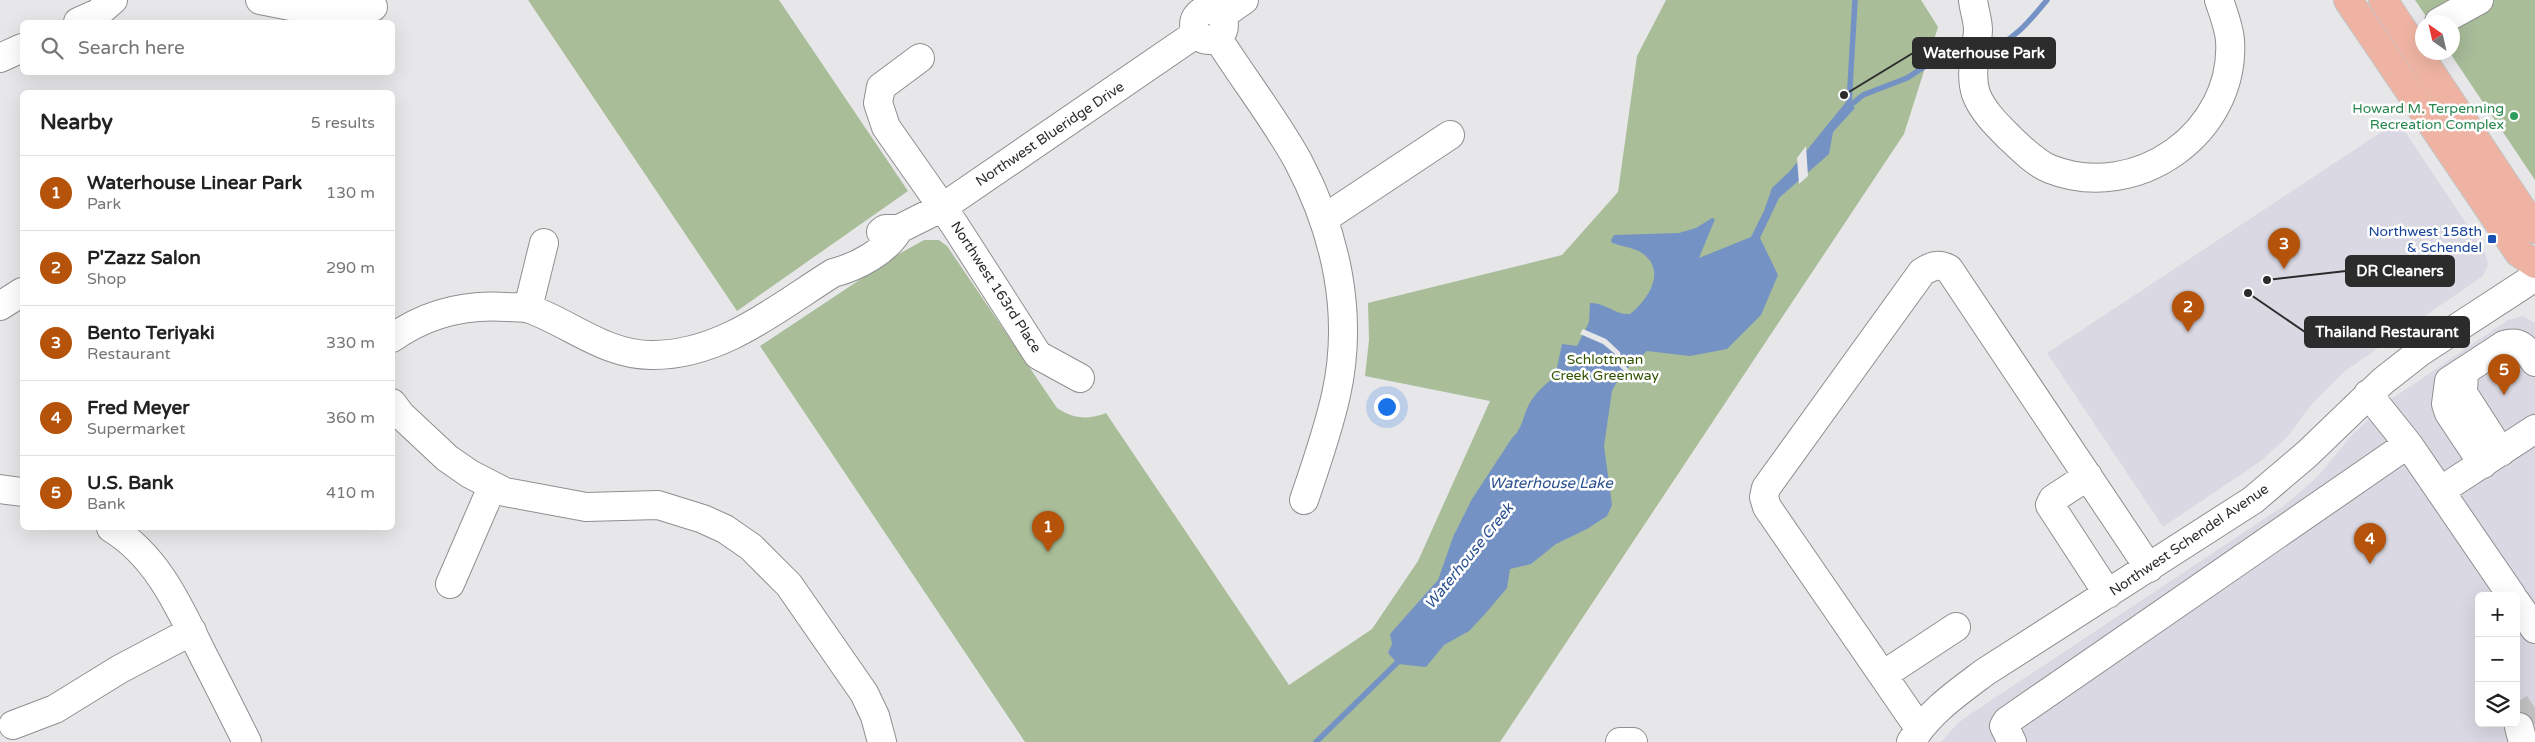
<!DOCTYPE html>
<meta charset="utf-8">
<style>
:root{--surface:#fff;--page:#f2f2f2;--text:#222;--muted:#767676;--line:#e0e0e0;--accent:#b45309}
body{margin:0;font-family:"Varela Round",sans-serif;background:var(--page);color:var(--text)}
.controls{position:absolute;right:15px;bottom:15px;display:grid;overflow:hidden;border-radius:8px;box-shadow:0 5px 20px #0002}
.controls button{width:45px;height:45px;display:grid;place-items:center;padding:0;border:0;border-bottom:1px solid var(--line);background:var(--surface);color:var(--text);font:25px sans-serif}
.compass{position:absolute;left:2415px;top:15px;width:45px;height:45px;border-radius:50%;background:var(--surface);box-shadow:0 5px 20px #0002;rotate:326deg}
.you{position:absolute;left:1386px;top:406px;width:18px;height:18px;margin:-12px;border:4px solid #fff;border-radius:50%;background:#1a73e8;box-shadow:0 0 0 8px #1a73e833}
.badge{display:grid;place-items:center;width:32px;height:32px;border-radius:50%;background:var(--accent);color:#fff;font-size:16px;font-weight:700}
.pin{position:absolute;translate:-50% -41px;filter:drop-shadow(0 1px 2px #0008)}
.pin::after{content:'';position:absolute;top:26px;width:18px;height:15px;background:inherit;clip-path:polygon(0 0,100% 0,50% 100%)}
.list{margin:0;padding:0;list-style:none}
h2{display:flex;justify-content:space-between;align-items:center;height:65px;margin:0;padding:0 20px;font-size:21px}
h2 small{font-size:16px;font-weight:400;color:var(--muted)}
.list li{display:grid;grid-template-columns:32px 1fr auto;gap:15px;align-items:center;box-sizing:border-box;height:75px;padding:0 20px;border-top:1px solid var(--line)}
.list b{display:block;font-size:19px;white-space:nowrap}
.list p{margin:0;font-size:16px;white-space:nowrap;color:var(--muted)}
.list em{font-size:16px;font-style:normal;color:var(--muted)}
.icon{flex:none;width:28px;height:28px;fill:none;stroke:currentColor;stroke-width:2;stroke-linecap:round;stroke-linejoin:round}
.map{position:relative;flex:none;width:2535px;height:742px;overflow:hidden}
.search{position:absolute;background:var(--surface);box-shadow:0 5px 20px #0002;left:20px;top:20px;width:375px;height:55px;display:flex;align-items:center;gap:12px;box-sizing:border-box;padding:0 18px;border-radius:8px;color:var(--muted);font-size:19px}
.panel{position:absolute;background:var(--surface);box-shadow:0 5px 20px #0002;left:20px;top:90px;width:375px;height:440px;border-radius:8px}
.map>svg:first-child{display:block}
.built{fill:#dad9e3;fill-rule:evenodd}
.green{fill:#a9bd99}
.water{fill:#7492c4}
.pier{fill:#e7e7e9}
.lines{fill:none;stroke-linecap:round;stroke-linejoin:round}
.stream{stroke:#7492c4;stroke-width:5.5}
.minor-tunnel{stroke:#c2c2c3;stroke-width:28;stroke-dasharray:28 14;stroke-linecap:butt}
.minor-casing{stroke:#8f8f91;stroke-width:30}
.major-casing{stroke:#c4c4c4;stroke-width:30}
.minor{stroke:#fff;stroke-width:28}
.major{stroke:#eeb3a3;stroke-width:28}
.leisure-dot{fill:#2e9e5b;stroke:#fff;stroke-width:2}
.transit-dot{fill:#1a4fb4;stroke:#fff;stroke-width:2}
.labels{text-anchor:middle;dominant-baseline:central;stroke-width:5;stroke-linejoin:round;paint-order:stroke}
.leisure-label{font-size:14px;fill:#27864d;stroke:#fff;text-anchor:end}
.street-label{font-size:14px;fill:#2c2c2d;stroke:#fff}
.transit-label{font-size:14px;fill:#164399;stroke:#fff;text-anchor:end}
.park-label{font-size:14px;fill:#325400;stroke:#fff}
.water-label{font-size:15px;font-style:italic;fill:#2b508f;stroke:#fff}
.leader{fill:none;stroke:#2c2c2d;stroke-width:2}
.callout-dot{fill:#2c2c2d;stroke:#fff;stroke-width:2}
.callout{fill:#2c2c2d;stroke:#2c2c2d;stroke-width:2}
.callout-label{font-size:15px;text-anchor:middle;font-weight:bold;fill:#fff}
</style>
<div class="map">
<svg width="2535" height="742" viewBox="0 0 2535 742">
<rect width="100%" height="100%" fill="#e7e7e9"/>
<!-- built -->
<path class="built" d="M 2398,121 L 2484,250 L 2488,264 L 2483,276 L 2345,371 L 2312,404 L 2288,436 L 2261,461 L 2163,527 L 2047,353 Z
M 2523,316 L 2535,323 L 2535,742 L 1941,742 L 1958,723 L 1972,713 L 2285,505 L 2318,476 L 2353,434 L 2387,402 L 2508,320 ZM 2479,596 L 2516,596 L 2516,723 L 2479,723 Z"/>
<!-- green -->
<path class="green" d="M 528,0 L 779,0 L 908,191 L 737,311 Z
M 1666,0 L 1921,0 L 1938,27 L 1904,134 L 1500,742 L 1025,742 L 760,346 L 897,255 L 924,240 L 939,240 L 947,246 L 1057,408 C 1074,419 1088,420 1106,413 L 1289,685 L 1372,629 L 1418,561 L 1490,401 L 1365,376 L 1369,340 L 1368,303 L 1562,255 L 1618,192 L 1637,56 Z
M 2415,0 L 2535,0 L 2535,180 L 2450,53 L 2452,52 L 2452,22 L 2430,22 Z"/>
<!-- water -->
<path class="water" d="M 1846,102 L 1855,108 L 1833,132 L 1829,154 L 1779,198 L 1760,238 L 1778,275 L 1761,315 L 1727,349 L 1690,356 L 1647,351 L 1621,374 L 1612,391 L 1604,446 L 1612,505 L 1607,516 L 1587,529 L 1556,544 L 1531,564 L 1510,569 L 1507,588 L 1485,614 L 1469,631 L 1444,645 L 1426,667 L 1398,664 L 1388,653 L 1392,644 L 1390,634 L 1438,580 L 1453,537 L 1472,499 L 1512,438 C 1519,432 1522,423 1525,414 C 1530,398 1541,387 1555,377 L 1562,344 L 1577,346 L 1589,322 L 1590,303 C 1604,302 1615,315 1630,314 C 1647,301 1668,271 1642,253 C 1635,248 1621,246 1612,243 L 1611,240 L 1614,235 L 1679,233 L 1696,228 L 1712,218 L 1715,219 L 1699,258 L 1751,237 L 1764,211 L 1772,188 L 1790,171 Z"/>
<!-- pier -->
<path class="pier" d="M 1806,146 L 1808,176 L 1799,184 L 1797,158 Z
M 1583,329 L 1606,339 L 1620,352 L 1622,362 L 1629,370 L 1626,373 L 1617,364 L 1615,354 L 1603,344 L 1580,334 Z"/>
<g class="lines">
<!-- stream -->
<path class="stream" d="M 1982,52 C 2011,44 2029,22 2047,0
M 1849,105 L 1855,0
M 1845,110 L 1863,95 L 1907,78 L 1935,60 L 1968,55
M 1316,742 L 1402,658"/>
<!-- minor-tunnel -->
<path class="minor-tunnel" d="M 2519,727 L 2519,718 L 2535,707"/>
<!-- minor casing -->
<g class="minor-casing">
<path id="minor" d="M 260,0 L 306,9 L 373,7
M 1973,0 C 1974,10 1978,20 1978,30 C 1977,51 1969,73 1976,94 C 1983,112 1998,126 2011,139 C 2022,149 2035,163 2050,169 C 2136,203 2236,133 2230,40 C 2229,27 2223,12 2219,0
M1194 25a15 15 0 1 1 30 0a15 15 0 1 1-30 0Z
M 1221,16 L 1244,0
M 78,22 L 98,13 L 113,0
M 2439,22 L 2479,0
M 1217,37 C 1242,77 1275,119 1298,161 C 1336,233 1354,314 1336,395 C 1328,431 1316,465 1304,500
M 0,58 L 22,48
M 920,58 L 881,87 L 878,103 L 886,127 L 954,224 L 1038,355 L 1080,378
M 1325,218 L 1450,135
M 881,232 L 885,229 L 899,229 L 943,207 L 1197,33
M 0,306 L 22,292
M 528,308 L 544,243
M 392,338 C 426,314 466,304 507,307 C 514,307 523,307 530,309 C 571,324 607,356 653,355 C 722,355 777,308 833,273 C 857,267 887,251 899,229
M 2464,372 L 2463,393 L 2501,452
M 2368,394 L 2408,444 L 2512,596
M 392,403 L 401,415 L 447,458 L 470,474 L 505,492 L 586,507 L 658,505 L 703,519 L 725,529 L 751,547 L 789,585 L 864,693 L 875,716 L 882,742
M 2483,464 L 2449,413 L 2446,404 L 2449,381 L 2504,345 C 2521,340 2526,349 2535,362
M 2088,476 L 2053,499 L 2050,505 L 2108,594
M 0,489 L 22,492
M 2440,491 L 2535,429
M 111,528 C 157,556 179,606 202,653 C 217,682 232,712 247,742
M 450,584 L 492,487
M 2516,602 L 2535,629
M 1883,675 L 1956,627
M 13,725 L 55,709 L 120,669 L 192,631
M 2519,727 L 2523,742
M 1919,728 L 1767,507 L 1764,497 L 1766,488 L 1922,272 C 1932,266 1938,263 1949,269 L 2149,568
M 1620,742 L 1633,742
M 1911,742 C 1929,712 1957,693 1985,672 L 2253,500 L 2307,454 L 2383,381 L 2420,352 L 2535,277
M 2012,742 L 2004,726 L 2007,721 L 2408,444"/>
</g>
<!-- major casing -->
<g class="major-casing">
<path id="major" d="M 2348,0 L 2519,253 L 2535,264
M 2383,0 L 2535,229"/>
</g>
<!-- minor -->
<use href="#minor" class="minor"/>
<!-- major -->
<use href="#major" class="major"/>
</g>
<!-- markers -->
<circle class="leisure-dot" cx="2514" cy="116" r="5"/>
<rect class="transit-dot" x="2487" y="234" width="10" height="10" rx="2.5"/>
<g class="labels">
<!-- leisure labels -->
<g class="leisure-label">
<text x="2504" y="108">Howard M. Terpenning<tspan x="2504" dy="16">Recreation Complex</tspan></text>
</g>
<!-- street labels -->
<g class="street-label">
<text transform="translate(1050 134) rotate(-34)">Northwest Blueridge Drive</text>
<text transform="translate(996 287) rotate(57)">Northwest 163rd Place</text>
<text transform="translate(2189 540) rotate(-34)">Northwest Schendel Avenue</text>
</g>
<!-- transit labels -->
<g class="transit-label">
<text x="2482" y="231">Northwest 158th<tspan x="2482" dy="16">&amp; Schendel</tspan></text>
</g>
<!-- park labels -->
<g class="park-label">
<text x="1605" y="359">Schlottman<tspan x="1605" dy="16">Creek Greenway</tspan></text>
</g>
<!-- water labels -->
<g class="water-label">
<text x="1551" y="483">Waterhouse Lake</text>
<text transform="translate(1469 556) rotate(-51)">Waterhouse Creek</text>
</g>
</g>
<!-- callouts -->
<path class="leader" d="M1844 95L1913 53M2267 280L2346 271M2248 293L2305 332"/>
<g class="callout-dot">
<circle cx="1844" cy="95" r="5"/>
<circle cx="2267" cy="280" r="5"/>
<circle cx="2248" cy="293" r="5"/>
</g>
<g class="callout">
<rect x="1913" y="38" width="142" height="30" rx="5"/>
<rect x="2346" y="256" width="108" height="30" rx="5"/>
<rect x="2305" y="317" width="164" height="30" rx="5"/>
</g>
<g class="callout-label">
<text x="1984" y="58">Waterhouse Park</text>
<text x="2400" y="276">DR Cleaners</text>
<text x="2387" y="337">Thailand Restaurant</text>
</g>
</svg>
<div class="controls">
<button>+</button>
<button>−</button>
<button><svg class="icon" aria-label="layers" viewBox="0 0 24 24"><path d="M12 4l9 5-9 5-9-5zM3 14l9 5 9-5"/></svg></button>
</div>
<svg class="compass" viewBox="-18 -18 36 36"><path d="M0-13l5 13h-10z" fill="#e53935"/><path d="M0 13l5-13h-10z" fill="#767676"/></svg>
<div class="you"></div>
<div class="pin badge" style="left:1048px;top:552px">1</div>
<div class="pin badge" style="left:2188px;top:332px">2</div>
<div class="pin badge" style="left:2284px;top:269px">3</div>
<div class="pin badge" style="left:2370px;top:564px">4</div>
<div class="pin badge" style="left:2504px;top:395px">5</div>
<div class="search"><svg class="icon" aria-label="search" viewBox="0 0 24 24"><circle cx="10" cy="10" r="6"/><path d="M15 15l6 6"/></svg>Search here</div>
<section class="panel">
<h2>Nearby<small>5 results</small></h2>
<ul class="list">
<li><span class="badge">1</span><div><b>Waterhouse Linear Park</b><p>Park</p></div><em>130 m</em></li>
<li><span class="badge">2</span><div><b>P'Zazz Salon</b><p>Shop</p></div><em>290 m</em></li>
<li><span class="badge">3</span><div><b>Bento Teriyaki</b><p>Restaurant</p></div><em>330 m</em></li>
<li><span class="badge">4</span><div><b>Fred Meyer</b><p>Supermarket</p></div><em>360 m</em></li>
<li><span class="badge">5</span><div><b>U.S. Bank</b><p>Bank</p></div><em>410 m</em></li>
</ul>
</section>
</div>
